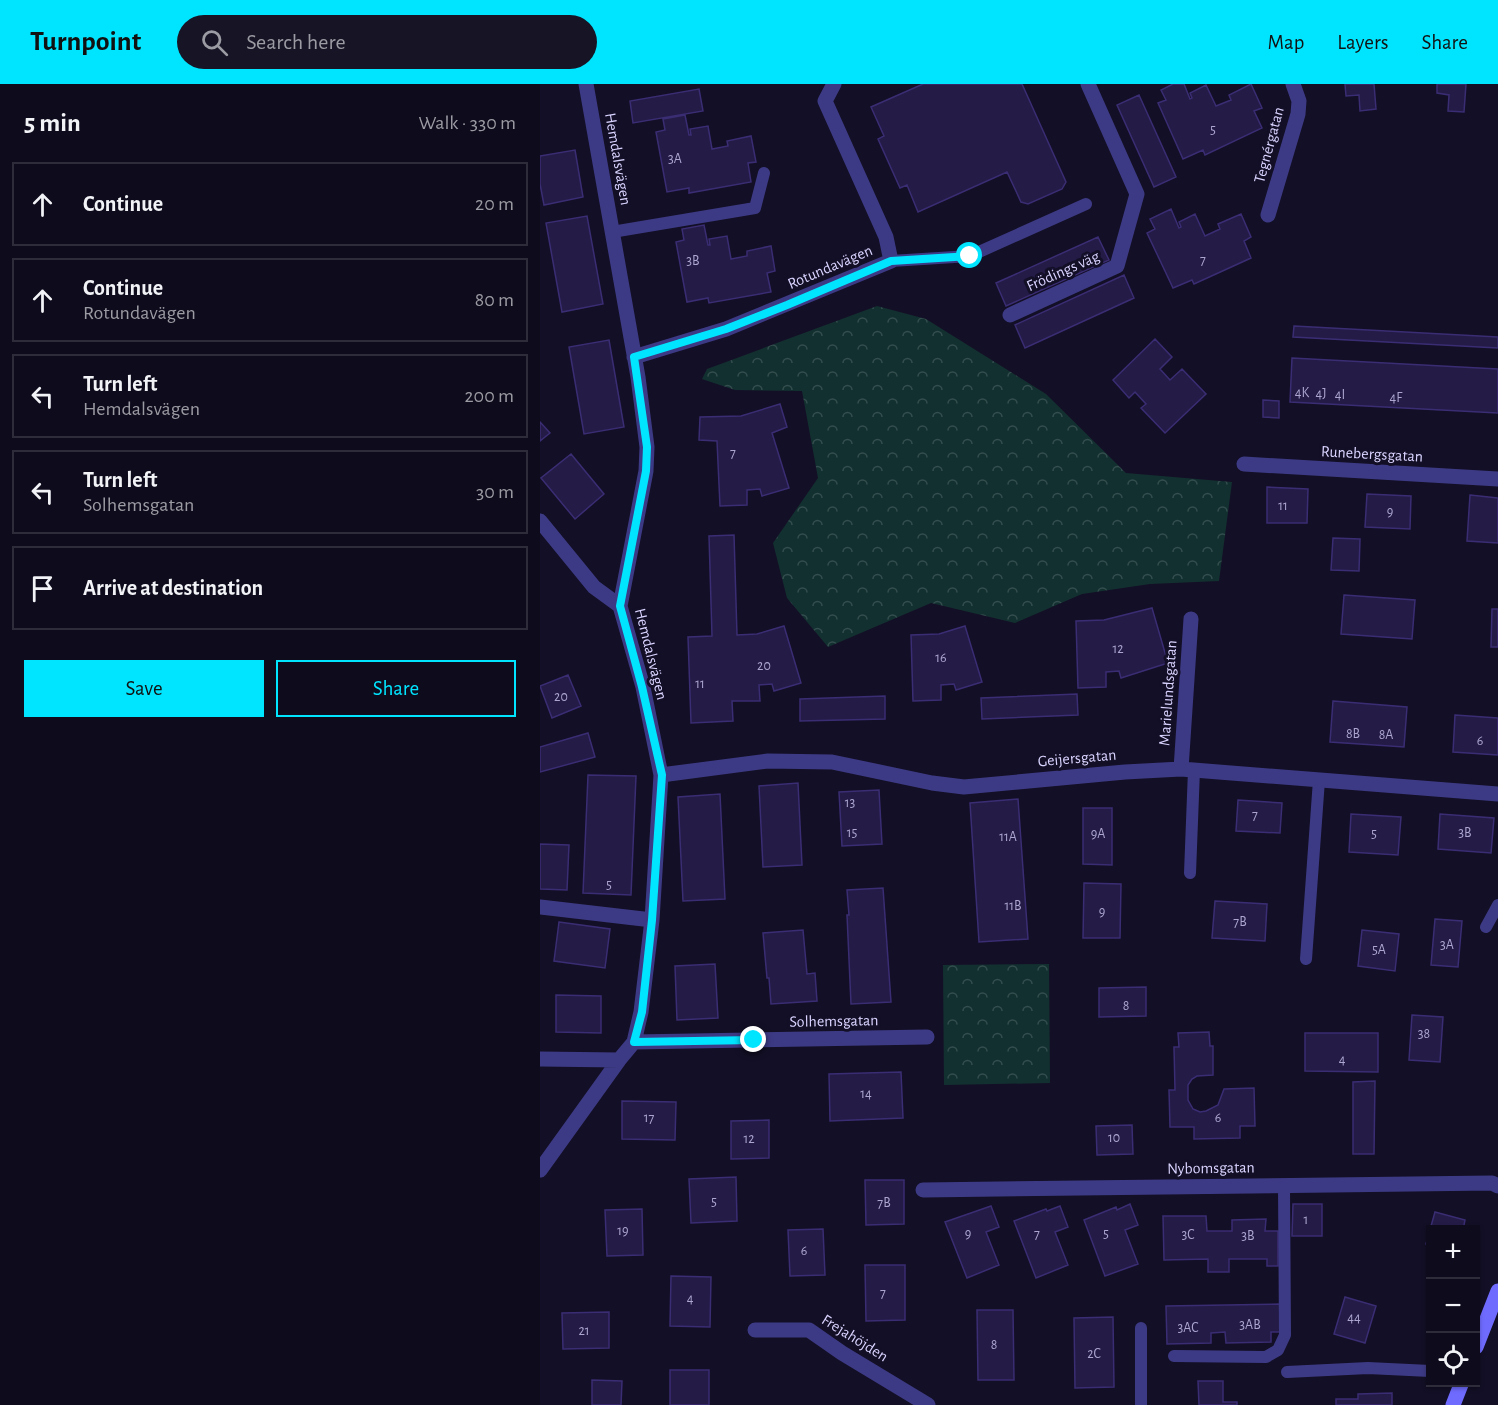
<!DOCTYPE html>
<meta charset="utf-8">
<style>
:root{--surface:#0e0b1c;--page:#171425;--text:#f1f3f6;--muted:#9b9ba3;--line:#2e2b3b;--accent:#00e5ff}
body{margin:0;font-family:"Alegreya Sans",sans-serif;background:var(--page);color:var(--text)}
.controls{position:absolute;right:18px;bottom:18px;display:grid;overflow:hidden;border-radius:0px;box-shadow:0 2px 4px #0004}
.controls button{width:54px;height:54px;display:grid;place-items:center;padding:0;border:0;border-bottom:2px solid var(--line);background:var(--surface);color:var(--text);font:30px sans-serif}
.stop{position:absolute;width:18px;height:18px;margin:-14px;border:4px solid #00e5ff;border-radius:50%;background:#fff}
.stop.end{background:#00e5ff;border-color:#fff;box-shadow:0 2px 6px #0008}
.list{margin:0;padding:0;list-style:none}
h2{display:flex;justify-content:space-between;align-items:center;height:78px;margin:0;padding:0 24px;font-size:26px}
h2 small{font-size:20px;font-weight:400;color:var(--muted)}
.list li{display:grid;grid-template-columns:39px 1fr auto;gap:18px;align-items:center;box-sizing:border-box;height:84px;margin:0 12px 12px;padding:0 12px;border:2px solid var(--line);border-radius:0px}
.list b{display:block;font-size:22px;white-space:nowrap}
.list p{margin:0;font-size:20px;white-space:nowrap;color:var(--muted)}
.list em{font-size:20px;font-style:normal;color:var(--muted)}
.actions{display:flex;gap:12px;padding:18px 24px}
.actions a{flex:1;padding:14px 0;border:2px solid var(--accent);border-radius:0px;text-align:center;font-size:21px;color:var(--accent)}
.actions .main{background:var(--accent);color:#111}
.icon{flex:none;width:33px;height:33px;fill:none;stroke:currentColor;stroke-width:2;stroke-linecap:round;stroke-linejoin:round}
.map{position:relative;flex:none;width:958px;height:1321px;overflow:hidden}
header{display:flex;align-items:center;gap:36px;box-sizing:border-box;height:84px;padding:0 30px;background:var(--accent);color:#111}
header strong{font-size:28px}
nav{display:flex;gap:33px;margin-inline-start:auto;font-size:21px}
.search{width:420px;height:54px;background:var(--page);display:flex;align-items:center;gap:15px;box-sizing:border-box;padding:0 21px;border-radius:33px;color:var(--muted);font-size:22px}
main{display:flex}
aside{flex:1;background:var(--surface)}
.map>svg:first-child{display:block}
.forest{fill:url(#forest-crowns)}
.building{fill:#241b47;stroke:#3b2d73;stroke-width:1.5}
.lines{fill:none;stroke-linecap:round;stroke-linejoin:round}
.service{stroke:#3d3a85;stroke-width:12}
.minor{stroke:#3d3a85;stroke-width:15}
.secondary{stroke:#6f6bff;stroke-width:15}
.route{stroke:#00e5ff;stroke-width:8}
.labels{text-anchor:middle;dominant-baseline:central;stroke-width:6;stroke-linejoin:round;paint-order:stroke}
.number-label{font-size:14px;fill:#aca6d1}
.street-label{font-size:16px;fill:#d9d4ff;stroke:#130f26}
</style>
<header>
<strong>Turnpoint</strong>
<div class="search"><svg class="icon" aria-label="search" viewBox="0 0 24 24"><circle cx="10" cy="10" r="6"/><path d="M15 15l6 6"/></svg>Search here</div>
<nav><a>Map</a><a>Layers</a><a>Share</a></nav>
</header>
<main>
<aside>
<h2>5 min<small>Walk · 330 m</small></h2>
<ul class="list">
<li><svg class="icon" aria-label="ahead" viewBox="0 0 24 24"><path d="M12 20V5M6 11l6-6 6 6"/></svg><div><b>Continue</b></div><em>20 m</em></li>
<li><svg class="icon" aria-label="ahead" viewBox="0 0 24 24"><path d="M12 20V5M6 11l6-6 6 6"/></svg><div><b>Continue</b><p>Rotundavägen</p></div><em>80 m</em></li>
<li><svg class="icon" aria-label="left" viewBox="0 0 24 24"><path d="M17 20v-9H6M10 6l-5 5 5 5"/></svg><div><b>Turn left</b><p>Hemdalsvägen</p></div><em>200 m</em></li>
<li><svg class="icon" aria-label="left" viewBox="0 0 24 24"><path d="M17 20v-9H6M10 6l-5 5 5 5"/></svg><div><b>Turn left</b><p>Solhemsgatan</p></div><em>30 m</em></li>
<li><svg class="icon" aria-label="arrive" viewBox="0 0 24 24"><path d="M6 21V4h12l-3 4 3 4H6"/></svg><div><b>Arrive at destination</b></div></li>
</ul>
<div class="actions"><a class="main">Save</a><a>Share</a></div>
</aside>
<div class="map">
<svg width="958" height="1321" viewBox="0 0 958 1321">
<defs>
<pattern id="forest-crowns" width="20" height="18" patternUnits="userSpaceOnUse" patternTransform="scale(1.5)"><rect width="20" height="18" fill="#12302f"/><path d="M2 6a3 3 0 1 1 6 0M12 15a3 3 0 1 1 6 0" fill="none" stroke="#344d4e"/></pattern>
</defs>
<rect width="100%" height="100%" fill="#130f26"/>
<!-- forest -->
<path class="forest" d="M 337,222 L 386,235 L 506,310 L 586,389 L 692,398 L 679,497 L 610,500 L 542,510 L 475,539 L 391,519 L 288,563 L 247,514 L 233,459 L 278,394 L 262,307 L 195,306 L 162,295 L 167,285 Z
M 509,880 L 510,999 L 404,1001 L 403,881 Z"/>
<!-- building -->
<path class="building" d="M 383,0 L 482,0 L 526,98 L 522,105 L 488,120 L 481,118 L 467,88 L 378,128 L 367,101 L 360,104 L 338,55 L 344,52 L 331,23 Z
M 633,0 L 644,0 L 650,15 L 652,14 L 650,9 L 666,1 L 676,22 L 691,16 L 689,11 L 711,0 L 722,24 L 714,27 L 722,44 L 665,71 L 663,66 L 643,75 L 618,19 L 626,16 L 621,6 Z
M 805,0 L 834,0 L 836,25 L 820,27 L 819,11 L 806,12 Z
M 897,0 L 926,0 L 924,28 L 908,27 L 909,11 L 897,9 Z
M 159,5 L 163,27 L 93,39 L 90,17 Z
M 599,11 L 636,93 L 614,103 L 577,21 Z
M 145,31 L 149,51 L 151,51 L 150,45 L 168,42 L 172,65 L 188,62 L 187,57 L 211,52 L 216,78 L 208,79 L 211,98 L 149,109 L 149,104 L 127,108 L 116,48 L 125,46 L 123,35 Z
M 35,66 L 43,113 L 4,121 L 0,100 L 0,72 Z
M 631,125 L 639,144 L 641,143 L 639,138 L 655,130 L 665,152 L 680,145 L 678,140 L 701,130 L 711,153 L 704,157 L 711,174 L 654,200 L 652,196 L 633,204 L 607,149 L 615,145 L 610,135 Z
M 47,132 L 63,220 L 22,228 L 6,139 Z
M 164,141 L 168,161 L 170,161 L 169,155 L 187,152 L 191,175 L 207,172 L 207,167 L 231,162 L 235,187 L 227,189 L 231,208 L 169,219 L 168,214 L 147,218 L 136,158 L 144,156 L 142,145 Z
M 558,153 L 569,176 L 466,222 L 456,199 Z
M 584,191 L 594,214 L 485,264 L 475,241 Z
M 754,242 L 958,253 L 958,264 L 753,253 Z
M 615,255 L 632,273 L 620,285 L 630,296 L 642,285 L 666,310 L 625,349 L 601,324 L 606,320 L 595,308 L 589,314 L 573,296 Z
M 69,256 L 84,343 L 44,350 L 29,263 Z
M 752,274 L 958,285 L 958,329 L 750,318 Z
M 723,316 L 739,317 L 739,334 L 723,333 Z
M 240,320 L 247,343 L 232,349 L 249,404 L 222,412 L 220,405 L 207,406 L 207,421 L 180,422 L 177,357 L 159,356 L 160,333 L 201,332 Z
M 0,338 L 10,349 L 0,357 Z
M 31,370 L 64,410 L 35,435 L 1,394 Z
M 727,403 L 768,405 L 767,439 L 727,439 Z
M 827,410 L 871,412 L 870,445 L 825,443 Z
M 930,411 L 958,414 L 958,459 L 927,457 Z
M 194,451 L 197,551 L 217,550 L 244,542 L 261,599 L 234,607 L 232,600 L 219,601 L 220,617 L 192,617 L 193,637 L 151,639 L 148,553 L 172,552 L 169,452 Z
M 793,454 L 820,455 L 819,487 L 791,486 Z
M 804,511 L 875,516 L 872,555 L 801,550 Z
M 612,524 L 628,579 L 581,594 L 579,587 L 566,588 L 566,603 L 538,604 L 536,537 L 564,536 Z
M 952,525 L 958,525 L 958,563 L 951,563 Z
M 425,542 L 442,598 L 416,606 L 414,600 L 401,601 L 401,616 L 373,617 L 371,551 L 399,550 Z
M 28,591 L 41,622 L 12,634 L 0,602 Z
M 537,610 L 538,631 L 442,635 L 441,614 Z
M 345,612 L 345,635 L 260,637 L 260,615 Z
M 793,617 L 867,623 L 864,663 L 790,658 Z
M 915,631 L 958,634 L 958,671 L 913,668 Z
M 48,649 L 55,673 L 0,688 L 0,663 Z
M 48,691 L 96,692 L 91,811 L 43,809 Z
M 258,699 L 262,781 L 223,783 L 219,702 Z
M 339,706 L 342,760 L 302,762 L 299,708 Z
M 180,710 L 185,815 L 143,817 L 138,713 Z
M 478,715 L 488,855 L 439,858 L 430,719 Z
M 698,716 L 742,719 L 740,749 L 696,747 Z
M 543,724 L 572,724 L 572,781 L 543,780 Z
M 811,730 L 861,733 L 858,771 L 809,768 Z
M 900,730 L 954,734 L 951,769 L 898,765 Z
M 0,760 L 29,761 L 27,806 L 0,805 Z
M 544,799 L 581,800 L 580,854 L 543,854 Z
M 343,804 L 351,918 L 311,920 L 307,831 L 309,831 L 307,806 Z
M 675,817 L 727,820 L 725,857 L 672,854 Z
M 895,835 L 922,837 L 918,883 L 891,881 Z
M 19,838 L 70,845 L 65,884 L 14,877 Z
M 263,846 L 267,890 L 275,889 L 277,917 L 231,920 L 229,894 L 227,894 L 223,849 Z
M 822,846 L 859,850 L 855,887 L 818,882 Z
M 175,880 L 178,934 L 137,936 L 135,882 Z
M 606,903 L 606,932 L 559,933 L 559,904 Z
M 16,911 L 61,912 L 61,949 L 16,948 Z
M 872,931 L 903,933 L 900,978 L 869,976 Z
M 669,948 L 670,962 L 673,962 L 673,991 L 657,992 L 652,995 L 648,1001 L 648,1016 L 653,1025 L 660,1028 L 666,1027 L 678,1021 L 684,1005 L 714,1004 L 715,1042 L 700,1042 L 700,1054 L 654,1055 L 654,1043 L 630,1043 L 629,1006 L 635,1006 L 634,963 L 639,963 L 638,949 Z
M 765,949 L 838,949 L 838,988 L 765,987 Z
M 361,988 L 363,1034 L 290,1037 L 289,990 Z
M 835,997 L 834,1070 L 813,1070 L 813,998 Z
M 82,1017 L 136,1018 L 135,1056 L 82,1055 Z
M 229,1036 L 229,1074 L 191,1075 L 191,1037 Z
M 592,1041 L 593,1070 L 557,1071 L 556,1042 Z
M 196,1093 L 197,1137 L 151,1139 L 149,1095 Z
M 325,1096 L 364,1096 L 364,1140 L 326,1141 Z
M 590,1120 L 598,1141 L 585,1146 L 598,1180 L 565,1192 L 544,1136 L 576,1123 L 577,1126 Z
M 753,1120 L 782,1120 L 782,1152 L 752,1152 Z
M 451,1122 L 459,1143 L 446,1148 L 459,1181 L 427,1194 L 405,1138 Z
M 520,1122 L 528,1143 L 515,1148 L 528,1181 L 496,1194 L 474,1137 L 506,1125 L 507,1127 Z
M 102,1125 L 103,1171 L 67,1172 L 65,1126 Z
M 895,1128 L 925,1136 L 923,1146 L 890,1146 L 890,1161 L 886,1160 Z
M 623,1132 L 666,1132 L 667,1147 L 692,1147 L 692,1136 L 726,1135 L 725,1147 L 738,1147 L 738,1182 L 727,1182 L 727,1175 L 689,1175 L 689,1188 L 668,1188 L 668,1175 L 624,1176 Z
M 283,1145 L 285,1191 L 250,1192 L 248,1146 Z
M 325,1181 L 365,1181 L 365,1236 L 326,1237 Z
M 131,1192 L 171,1193 L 170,1243 L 130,1242 Z
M 805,1213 L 836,1222 L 825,1259 L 794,1250 Z
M 740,1220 L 740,1248 L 731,1248 L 731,1258 L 686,1259 L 685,1248 L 671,1249 L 671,1259 L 627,1260 L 626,1222 Z
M 437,1226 L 473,1226 L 474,1296 L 438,1296 Z
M 69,1228 L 69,1264 L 23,1265 L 22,1229 Z
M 573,1233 L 574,1303 L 535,1304 L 534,1234 Z
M 130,1286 L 169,1286 L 169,1321 L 130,1321 Z
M 52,1296 L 82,1297 L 81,1321 L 52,1321 Z
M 658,1297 L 683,1297 L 683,1318 L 697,1318 L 697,1321 L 659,1321 Z
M 852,1309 L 852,1321 L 796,1321 L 796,1315 L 818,1315 L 818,1310 Z"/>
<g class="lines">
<!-- service -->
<path class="service" d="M 72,148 L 215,124 L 224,89
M 351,177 L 430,172 L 546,120
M 650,789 L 654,686
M 946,843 L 958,821
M 766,875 L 779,696
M 601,1244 L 601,1321
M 634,1272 L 726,1273 L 738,1266 L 745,1251 L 744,1101
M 747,1288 L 828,1284 L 890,1287"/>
<!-- minor -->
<path class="minor" d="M 728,131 L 758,30 L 759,17 L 753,0
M 470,231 L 577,182 L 597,110 L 548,0
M 94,273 L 186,245 L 351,177 L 346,153 L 285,17 L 294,0
M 704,380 L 958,395
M 0,437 L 54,503 L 80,522
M 641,685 L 651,535
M 121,691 L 228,677 L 292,678 L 392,699 L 424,703 L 585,688 L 641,685 L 958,710
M 0,823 L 112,836
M 94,958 L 387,953
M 0,975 L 79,976
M 0,1086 L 79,976 L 94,958 L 101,928 L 112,836 L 121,691 L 103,603 L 80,522 L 106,387 L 107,363 L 98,293 L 46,0
M 383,1106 L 952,1099 L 958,1102
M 215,1246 L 269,1246 L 302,1269 L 388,1321"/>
<!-- secondary -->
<path class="secondary" d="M 936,1263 L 958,1207
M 913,1321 L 922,1298"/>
</g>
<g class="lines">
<!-- route -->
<path class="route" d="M 214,956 L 94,958 L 102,928 L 112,836 L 122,691 L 102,603 L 80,522 L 106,387 L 107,363 L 94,273 L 186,245 L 247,221 L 351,177 L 430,172"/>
</g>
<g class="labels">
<!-- number labels -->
<g class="number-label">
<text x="673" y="46">5</text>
<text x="135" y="75">3A</text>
<text x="663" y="176">7</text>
<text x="153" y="177">3B</text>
<text x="762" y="309">4K</text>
<text x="781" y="310">4J</text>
<text x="800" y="311">4I</text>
<text x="856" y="314">4F</text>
<text x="193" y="369">7</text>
<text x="743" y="422">11</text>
<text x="850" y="428">9</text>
<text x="578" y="565">12</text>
<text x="401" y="574">16</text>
<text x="224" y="582">20</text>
<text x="160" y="600">11</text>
<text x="21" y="613">20</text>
<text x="813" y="650">8B</text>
<text x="846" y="651">8A</text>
<text x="940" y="657">6</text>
<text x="310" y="719">13</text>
<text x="715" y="731">7</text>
<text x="312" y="749">15</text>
<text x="925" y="749">3B</text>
<text x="558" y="750">9A</text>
<text x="834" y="750">5</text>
<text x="468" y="753">11A</text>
<text x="69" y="801">5</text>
<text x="473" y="822">11B</text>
<text x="562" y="828">9</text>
<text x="700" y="838">7B</text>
<text x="907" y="861">3A</text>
<text x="839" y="866">5A</text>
<text x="586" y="922">8</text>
<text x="884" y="950">38</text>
<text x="802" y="976">4</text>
<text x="326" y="1010">14</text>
<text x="109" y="1034">17</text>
<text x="678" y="1034">6</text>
<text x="574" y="1054">10</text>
<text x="209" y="1055">12</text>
<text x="174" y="1118">5</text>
<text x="344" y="1119">7B</text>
<text x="766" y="1136">1</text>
<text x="83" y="1147">19</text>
<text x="428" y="1150">9</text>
<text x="497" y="1150">7</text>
<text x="566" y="1150">5</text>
<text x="648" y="1151">3C</text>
<text x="708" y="1152">3B</text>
<text x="264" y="1167">6</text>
<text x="343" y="1209">7</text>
<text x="150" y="1215">4</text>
<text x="814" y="1234">44</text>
<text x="710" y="1241">3AB</text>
<text x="648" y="1244">3AC</text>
<text x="44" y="1247">21</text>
<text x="454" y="1261">8</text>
<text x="554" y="1270">2C</text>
</g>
<!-- street labels -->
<g class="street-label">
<text transform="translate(729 61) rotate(-75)">Tegnérgatan</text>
<text transform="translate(78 75) rotate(80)">Hemdalsvägen</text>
<text transform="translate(290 183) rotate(-23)">Rotundavägen</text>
<text transform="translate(523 187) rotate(-24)">Frödings väg</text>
<text transform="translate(832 370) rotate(3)">Runebergsgatan</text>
<text transform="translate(111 570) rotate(76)">Hemdalsvägen</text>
<text transform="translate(628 609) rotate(-86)">Marielundsgatan</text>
<text transform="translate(537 674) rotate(-5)">Geijersgatan</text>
<text transform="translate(294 937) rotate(-1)">Solhemsgatan</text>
<text transform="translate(671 1084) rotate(-1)">Nybomsgatan</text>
<text transform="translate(315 1254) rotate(32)">Frejahöjden</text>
</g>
</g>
</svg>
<div class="controls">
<button>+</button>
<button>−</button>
<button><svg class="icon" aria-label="locate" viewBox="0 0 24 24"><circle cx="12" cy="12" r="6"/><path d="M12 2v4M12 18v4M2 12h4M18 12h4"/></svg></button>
</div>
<div class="stop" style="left:430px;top:172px"></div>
<div class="stop end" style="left:214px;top:956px"></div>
</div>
</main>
